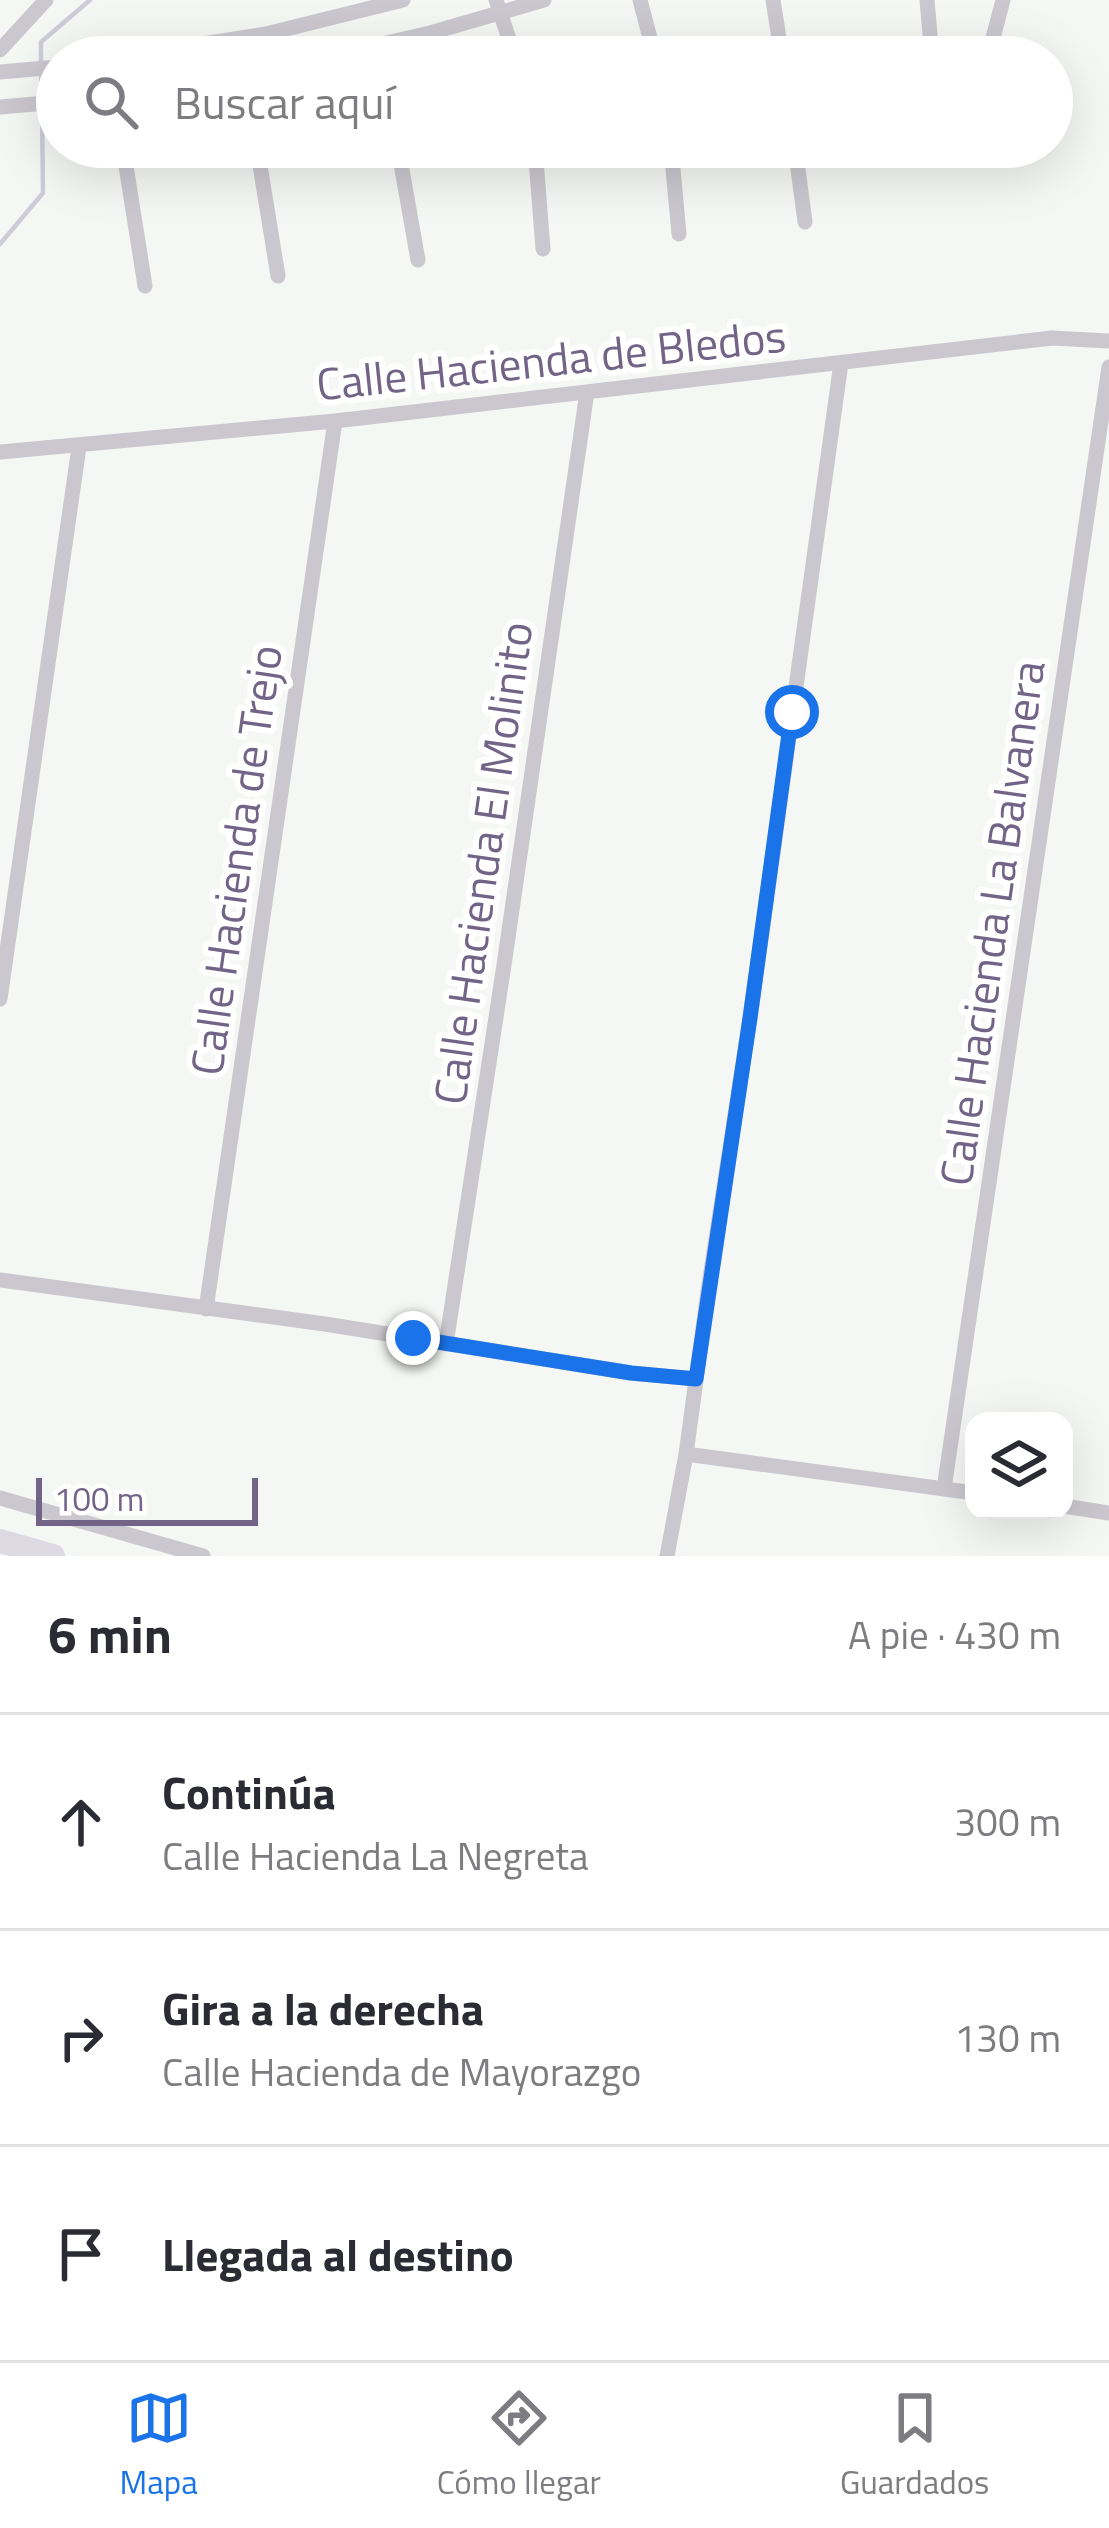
<!DOCTYPE html>
<html lang="es">
<meta charset="utf-8">
<style>
:root{--surface:#fff;--page:#f7f7f7;--text:#2b2b33;--muted:#7c7c81;--line:#e1e1e2;--accent:#1a73e8}
body{margin:0;font-family:"Titillium Web",sans-serif;background:var(--page);color:var(--text)}
.controls{position:absolute;right:36px;bottom:36px;display:grid;overflow:hidden;border-radius:24px;box-shadow:0 12px 48px #0002}
.controls button{width:108px;height:108px;display:grid;place-items:center;padding:0;border:0;border-bottom:3px solid var(--line);background:var(--surface);color:var(--text);font:60px sans-serif}
.scale{position:absolute;left:36px;bottom:30px;width:222px;box-sizing:border-box;padding-left:12px;border:6px solid #726487;border-top:0;font-size:33px;line-height:42px;white-space:nowrap;color:#726487;-webkit-text-stroke:9px #fff;paint-order:stroke}
.stop{position:absolute;width:36px;height:36px;margin:-27px;border:9px solid #1a73e8;border-radius:50%;background:#fff}
.stop.end{background:#1a73e8;border-color:#fff;box-shadow:0 3px 12px #0008}
.list{margin:0;padding:0;list-style:none}
h2{display:flex;justify-content:space-between;align-items:center;height:156px;margin:0;padding:0 48px;font-size:51px}
h2 small{font-size:39px;font-weight:400;color:var(--muted)}
.list li{display:grid;grid-template-columns:78px 1fr auto;gap:36px;align-items:center;box-sizing:border-box;height:216px;padding:0 48px;border-top:3px solid var(--line)}
.list b{display:block;font-size:45px;white-space:nowrap}
.list p{margin:0;font-size:39px;white-space:nowrap;color:var(--muted)}
.list em{font-size:39px;font-style:normal;color:var(--muted)}
.icon{flex:none;width:66px;height:66px;fill:none;stroke:currentColor;stroke-width:2;stroke-linecap:round;stroke-linejoin:round}
.map{position:relative;flex:none;width:1109px;height:1556px;overflow:hidden}
.search{position:absolute;background:var(--surface);box-shadow:0 12px 48px #0002;left:36px;right:36px;top:36px;height:132px;display:flex;align-items:center;gap:30px;box-sizing:border-box;padding:0 42px;border-radius:66px;color:var(--muted);font-size:45px}
.sheet{height:804px;background:var(--surface)}
nav{display:flex;justify-content:space-around;align-items:center;box-sizing:border-box;height:168px;border-top:3px solid var(--line);background:var(--surface);font-size:33px;color:var(--muted)}
nav a{display:grid;justify-items:center;gap:6px}
nav .on{color:var(--accent)}
.map>svg:first-child{display:block}
.lines{fill:none;stroke-linecap:round;stroke-linejoin:round}
.stream{stroke:#cfccd8;stroke-width:4.5}
.minor{stroke:#cac7ce;stroke-width:15}
.primary{stroke:#dcd9e2;stroke-width:24}
.route{stroke:#1a73e8;stroke-width:15}
.labels{text-anchor:middle;dominant-baseline:central;stroke-width:12;stroke-linejoin:round;paint-order:stroke}
.street-label{font-size:45px;fill:#726487;stroke:#fff}
</style>
<div class="map">
<svg width="1109" height="1556" viewBox="0 0 1109 1556">
<rect width="100%" height="100%" fill="#f4f7f4"/>
<g class="lines">
<!-- stream -->
<path class="stream" d="M 41,62 L 41,42 L 90,0
M 41,73 L 42,98
M 0,244 L 43,193 L 42,109"/>
<!-- minor -->
<path class="minor" d="M 496,0 L 515,57
M 640,0 L 655,57
M 773,0 L 782,57
M 927,0 L 932,57
M 0,50 L 46,0
M 119,57 L 266,34 L 403,0
M 325,57 L 430,33 L 544,0
M 988,57 L 1003,0
M 0,72 L 57,67
M 0,107 L 57,102
M 123,147 L 145,286
M 257,147 L 278,276
M 398,147 L 418,260
M 535,147 L 543,249
M 671,147 L 679,234
M 795,147 L 805,222
M 0,452 L 335,421 L 1052,338 L 1109,341
M 0,999 L 79,447
M 0,1280 L 325,1324 L 631,1373 L 696,1379
M 206,1309 L 335,421
M 446,1344 L 504,965 L 587,392
M 686,1454 L 974,1493
M 944,1489 L 1109,367
M 0,1498 L 203,1556
M 1064,1506 L 1109,1513
M 667,1556 L 686,1454 L 709,1284 L 750,1018 L 841,363"/>
<!-- primary -->
<path class="primary" d="M 0,1541 L 53,1556"/>
</g>
<g class="lines">
<!-- route -->
<path class="route" d="M 413,1338 L 631,1373 L 696,1379 L 750,1018 L 792,712"/>
</g>
<g class="labels">
<!-- street labels -->
<g class="street-label">
<text transform="translate(551 359) rotate(-6)">Calle Hacienda de Bledos</text>
<text transform="translate(235 860) rotate(-82)">Calle Hacienda de Trejo</text>
<text transform="translate(482 863) rotate(-82)">Calle Hacienda El Molinito</text>
<text transform="translate(991 923) rotate(-82)">Calle Hacienda La Balvanera</text>
</g>
</g>
</svg>
<div class="controls">
<button><svg class="icon" aria-label="layers" viewBox="0 0 24 24"><path d="M12 4l9 5-9 5-9-5zM3 14l9 5 9-5"/></svg></button>
</div>
<div class="scale">100 m</div>
<div class="stop" style="left:792px;top:712px"></div>
<div class="stop end" style="left:413px;top:1338px"></div>
<div class="search"><svg class="icon" aria-label="search" viewBox="0 0 24 24"><circle cx="10" cy="10" r="6"/><path d="M15 15l6 6"/></svg>Buscar aquí</div>
</div>
<section class="sheet">
<h2>6 min<small>A pie · 430 m</small></h2>
<ul class="list">
<li><svg class="icon" aria-label="ahead" viewBox="0 0 24 24"><path d="M12 20V5M6 11l6-6 6 6"/></svg><div><b>Continúa</b><p>Calle Hacienda La Negreta</p></div><em>300 m</em></li>
<li><svg class="icon" aria-label="right" viewBox="0 0 24 24"><path d="M7 20v-9h11M14 6l5 5-5 5"/></svg><div><b>Gira a la derecha</b><p>Calle Hacienda de Mayorazgo</p></div><em>130 m</em></li>
<li><svg class="icon" aria-label="arrive" viewBox="0 0 24 24"><path d="M6 21V4h12l-3 4 3 4H6"/></svg><div><b>Llegada al destino</b></div></li>
</ul>
</section>
<nav>
<a class="on"><svg class="icon" aria-label="map" viewBox="0 0 24 24"><path d="M3 6l6-2 6 2 6-2v14l-6 2-6-2-6 2zM9 4v14M15 6v14"/></svg>Mapa</a>
<a><svg class="icon" aria-label="directions" viewBox="0 0 24 24"><path d="M12 3l9 9-9 9-9-9zM9 14v-3h6M13 9l2 2-2 2"/></svg>Cómo llegar</a>
<a><svg class="icon" aria-label="saved" viewBox="0 0 24 24"><path d="M7 4h10v16l-5-4-5 4z"/></svg>Guardados</a>
</nav>
